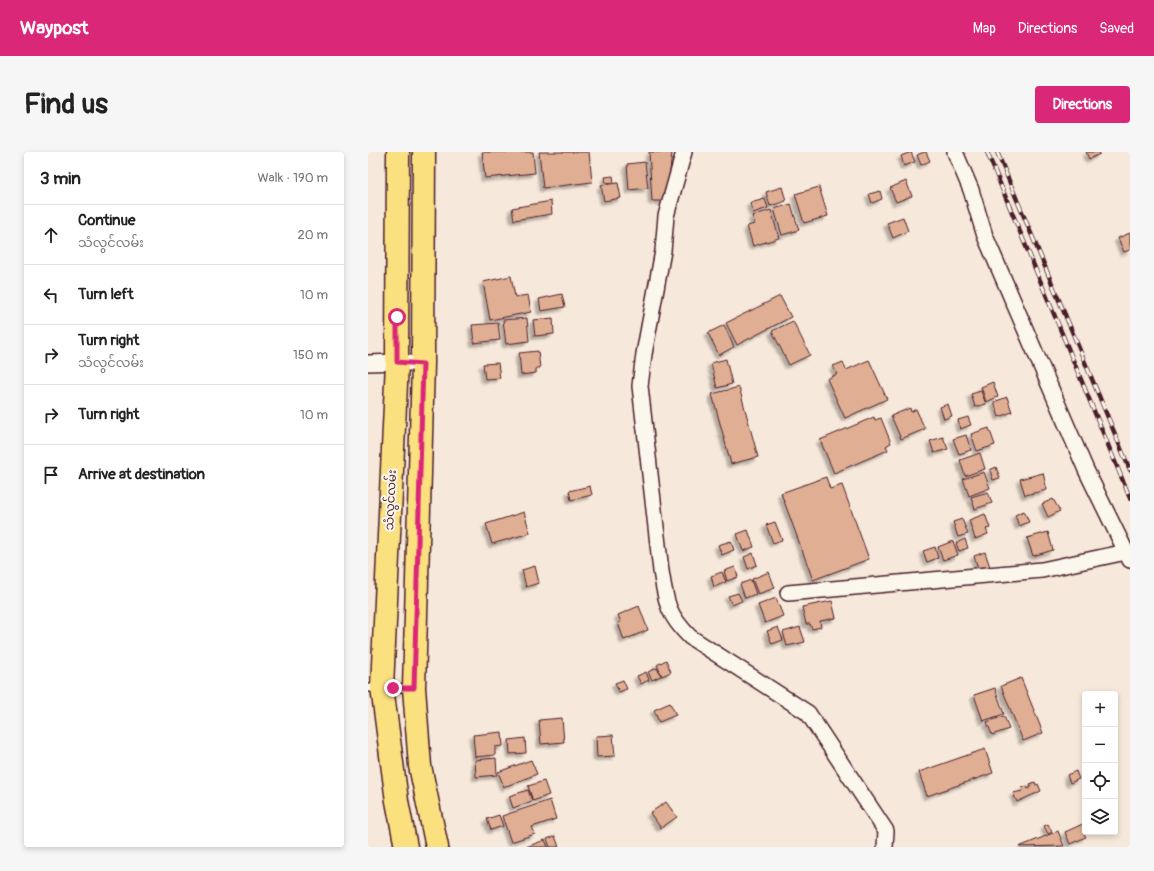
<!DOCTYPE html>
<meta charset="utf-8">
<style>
:root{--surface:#fff;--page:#f6f6f6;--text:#222;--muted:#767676;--line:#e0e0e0;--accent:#db2777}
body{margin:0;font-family:Pangolin,"Noto Sans Myanmar",sans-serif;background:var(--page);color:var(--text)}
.controls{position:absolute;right:12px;bottom:12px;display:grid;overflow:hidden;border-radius:4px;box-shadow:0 2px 6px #0003}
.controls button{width:36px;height:36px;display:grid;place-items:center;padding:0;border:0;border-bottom:1px solid var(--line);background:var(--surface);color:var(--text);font:20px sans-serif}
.stop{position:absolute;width:12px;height:12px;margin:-9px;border:3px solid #db2777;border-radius:50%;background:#fff}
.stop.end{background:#db2777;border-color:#fff;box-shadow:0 1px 4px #0008}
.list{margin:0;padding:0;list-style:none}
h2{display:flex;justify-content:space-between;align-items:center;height:52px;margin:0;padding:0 16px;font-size:17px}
h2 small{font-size:13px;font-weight:400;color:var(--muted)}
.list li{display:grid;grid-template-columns:26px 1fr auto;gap:12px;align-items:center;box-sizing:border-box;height:60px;padding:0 16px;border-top:1px solid var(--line)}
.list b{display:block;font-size:15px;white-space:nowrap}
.list p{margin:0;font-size:13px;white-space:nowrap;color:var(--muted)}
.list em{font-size:13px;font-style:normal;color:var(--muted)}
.icon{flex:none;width:22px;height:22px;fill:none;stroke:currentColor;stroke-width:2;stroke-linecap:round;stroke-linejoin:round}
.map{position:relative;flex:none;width:762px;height:695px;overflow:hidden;border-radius:4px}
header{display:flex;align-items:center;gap:24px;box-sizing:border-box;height:56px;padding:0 20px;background:var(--accent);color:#fff}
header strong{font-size:19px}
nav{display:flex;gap:22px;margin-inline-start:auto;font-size:14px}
.intro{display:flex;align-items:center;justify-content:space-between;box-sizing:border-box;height:96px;padding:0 24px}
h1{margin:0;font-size:28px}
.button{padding:10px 18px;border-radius:4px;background:var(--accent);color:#fff;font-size:14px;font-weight:700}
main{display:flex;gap:24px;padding:0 24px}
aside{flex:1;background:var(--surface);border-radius:4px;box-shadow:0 2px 6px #0003}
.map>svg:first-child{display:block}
.building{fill:#e0ae92;stroke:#4a1f2b;filter:url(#shadow)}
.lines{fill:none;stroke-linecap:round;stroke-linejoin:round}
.service-casing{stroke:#4a1f2b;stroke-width:10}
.minor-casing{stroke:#4a1f2b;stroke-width:18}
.primary-casing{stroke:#4a1f2b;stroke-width:25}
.service{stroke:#fbf7ec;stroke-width:7}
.minor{stroke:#fbf7ec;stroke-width:15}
.primary{stroke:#fbe080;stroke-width:22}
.rail-casing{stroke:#4a1f2b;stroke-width:4.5}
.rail{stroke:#fbf7ec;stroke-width:3;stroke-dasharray:9;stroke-linecap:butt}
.route{stroke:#db2777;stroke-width:5}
.labels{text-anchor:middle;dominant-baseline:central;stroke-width:4;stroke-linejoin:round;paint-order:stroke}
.street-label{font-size:12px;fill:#4a1f2b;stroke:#fbf7ec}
</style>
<header>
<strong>Waypost</strong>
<nav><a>Map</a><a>Directions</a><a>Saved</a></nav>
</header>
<div class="intro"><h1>Find us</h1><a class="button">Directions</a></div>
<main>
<aside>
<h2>3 min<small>Walk · 190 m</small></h2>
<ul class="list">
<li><svg class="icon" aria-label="ahead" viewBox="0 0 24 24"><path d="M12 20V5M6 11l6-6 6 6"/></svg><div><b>Continue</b><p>သံလွင်လမ်း</p></div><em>20 m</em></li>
<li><svg class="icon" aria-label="left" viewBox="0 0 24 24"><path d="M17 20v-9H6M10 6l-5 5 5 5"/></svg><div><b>Turn left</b></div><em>10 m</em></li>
<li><svg class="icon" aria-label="right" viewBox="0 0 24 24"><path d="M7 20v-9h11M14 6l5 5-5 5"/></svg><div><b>Turn right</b><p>သံလွင်လမ်း</p></div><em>150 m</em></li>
<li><svg class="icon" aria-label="right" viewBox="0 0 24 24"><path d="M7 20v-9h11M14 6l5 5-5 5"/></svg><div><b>Turn right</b></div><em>10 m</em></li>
<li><svg class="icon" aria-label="arrive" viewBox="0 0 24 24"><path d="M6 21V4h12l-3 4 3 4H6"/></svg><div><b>Arrive at destination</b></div></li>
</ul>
</aside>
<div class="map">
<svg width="762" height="695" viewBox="0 0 762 695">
<defs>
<filter id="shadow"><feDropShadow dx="-3.5" dy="3.5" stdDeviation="1" flood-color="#0004"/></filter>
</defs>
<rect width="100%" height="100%" fill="#f6e8da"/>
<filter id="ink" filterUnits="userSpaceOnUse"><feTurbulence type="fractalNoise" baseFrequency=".025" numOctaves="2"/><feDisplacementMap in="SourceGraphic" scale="8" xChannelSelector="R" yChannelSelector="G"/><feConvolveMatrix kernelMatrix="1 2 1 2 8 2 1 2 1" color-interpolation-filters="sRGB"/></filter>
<g filter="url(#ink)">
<!-- building -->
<path class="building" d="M 114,0 L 165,0 L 167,21 L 117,26 Z
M 171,0 L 221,0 L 224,30 L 175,36 Z
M 281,0 L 304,0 L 299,49 L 284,49 Z
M 543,0 L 547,10 L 536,14 L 533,4 Z
M 556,0 L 558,0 L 562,9 L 553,13 L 549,3 Z
M 718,0 L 731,0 L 732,2 L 721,7 Z
M 277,10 L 280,36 L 261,38 L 259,12 Z
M 245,24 L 246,30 L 238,31 L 237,25 Z
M 538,29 L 544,44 L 528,50 L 522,36 Z
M 250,31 L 253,46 L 236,49 L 233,33 Z
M 414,35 L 418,49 L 402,54 L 398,40 Z
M 451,35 L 460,64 L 436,71 L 427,42 Z
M 512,39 L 514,47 L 504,51 L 501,42 Z
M 397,47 L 400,56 L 385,61 L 382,51 Z
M 183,49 L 184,62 L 146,68 L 144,56 Z
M 423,52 L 431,78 L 414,83 L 406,57 Z
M 403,58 L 411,86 L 385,94 L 379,74 L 387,72 L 384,64 Z
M 535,65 L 540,79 L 525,86 L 519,71 Z
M 762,81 L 762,98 L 756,100 L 750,86 Z
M 143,124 L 147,145 L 160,143 L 163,160 L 122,168 L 115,130 Z
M 194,142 L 197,155 L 173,159 L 171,147 Z
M 412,144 L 423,165 L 369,193 L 358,171 Z
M 159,166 L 161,189 L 138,192 L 135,168 Z
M 185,166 L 186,182 L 167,184 L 165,168 Z
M 425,169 L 442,203 L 421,213 L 404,179 Z
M 130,171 L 132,188 L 106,191 L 104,173 Z
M 356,173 L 366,195 L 351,203 L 340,181 Z
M 170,199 L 172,216 L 168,216 L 168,221 L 153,223 L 151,201 Z
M 358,207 L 364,232 L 349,236 L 343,211 Z
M 501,208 L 519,247 L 477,266 L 459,227 L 469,222 L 465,214 L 475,210 L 478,218 Z
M 130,211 L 132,226 L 117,227 L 115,212 Z
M 625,230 L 630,245 L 618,250 L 613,235 Z
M 371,235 L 390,305 L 363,312 L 344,242 Z
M 613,239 L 618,252 L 607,255 L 603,242 Z
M 639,245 L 644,260 L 631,265 L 626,250 Z
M 580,252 L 584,264 L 576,267 L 572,255 Z
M 542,256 L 543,260 L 548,257 L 557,277 L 533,287 L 523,264 Z
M 506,265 L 507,268 L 513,266 L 523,291 L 518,294 L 520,298 L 466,321 L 452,288 Z
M 600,265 L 603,273 L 592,277 L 590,268 Z
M 621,276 L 627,293 L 609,299 L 603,282 Z
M 598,283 L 603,298 L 591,302 L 585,287 Z
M 575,285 L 580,297 L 566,301 L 562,289 Z
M 612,301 L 617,317 L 597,324 L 592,308 Z
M 628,315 L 632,326 L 625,328 L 622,318 Z
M 616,320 L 622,336 L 601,344 L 595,327 Z
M 675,321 L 679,338 L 657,343 L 652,327 Z
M 458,325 L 462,337 L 474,333 L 501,407 L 445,428 L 413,341 Z
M 222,334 L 224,343 L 203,348 L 201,339 Z
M 620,340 L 624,351 L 607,357 L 603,345 Z
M 685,347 L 692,359 L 680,365 L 674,352 Z
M 656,359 L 661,370 L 651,374 L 647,363 Z
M 156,360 L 162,381 L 124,392 L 118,372 Z
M 617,362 L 622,376 L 618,377 L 620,382 L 607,387 L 601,368 Z
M 594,367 L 600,382 L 590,385 L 585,370 Z
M 407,370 L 414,388 L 405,391 L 398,373 Z
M 380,378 L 386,395 L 375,399 L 369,382 Z
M 680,380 L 685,398 L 665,404 L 659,386 Z
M 597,387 L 600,396 L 591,399 L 588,391 Z
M 363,389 L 366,398 L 354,403 L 350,393 Z
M 585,389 L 590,403 L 575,408 L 570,395 Z
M 567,395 L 570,406 L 559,410 L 555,399 Z
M 617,400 L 622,415 L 611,419 L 606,404 Z
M 385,401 L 389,413 L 380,417 L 376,405 Z
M 167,414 L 171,431 L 158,435 L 154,418 Z
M 367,415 L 370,425 L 359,429 L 356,419 Z
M 354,420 L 358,430 L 346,435 L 343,424 Z
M 401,420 L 407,436 L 390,442 L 384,427 Z
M 383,428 L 388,442 L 377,446 L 372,432 Z
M 370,441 L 374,449 L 364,453 L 360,444 Z
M 408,446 L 415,464 L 397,471 L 390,453 Z
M 464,449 L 468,466 L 452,469 L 453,475 L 444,477 L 442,472 L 438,472 L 434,455 Z
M 271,454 L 280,478 L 256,488 L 250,471 L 253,470 L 250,463 Z
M 410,475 L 415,488 L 404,492 L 399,479 Z
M 432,475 L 437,490 L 419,494 L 415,480 Z
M 298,508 L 303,520 L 294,524 L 289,513 Z
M 289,516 L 293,524 L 284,528 L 280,520 Z
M 278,520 L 281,528 L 273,532 L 269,524 Z
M 653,526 L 675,581 L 655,589 L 633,534 Z
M 255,528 L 259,537 L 251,540 L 247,531 Z
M 627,536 L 636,562 L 615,569 L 606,543 Z
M 302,551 L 308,563 L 291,570 L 286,558 Z
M 636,564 L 641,577 L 624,583 L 619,570 Z
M 194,566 L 196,590 L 173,592 L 171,568 Z
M 134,580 L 135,594 L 127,595 L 127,603 L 107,605 L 105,583 Z
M 245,583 L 247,604 L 229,605 L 228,584 Z
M 157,586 L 158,601 L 142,602 L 141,588 Z
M 617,597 L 625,621 L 559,644 L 551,620 Z
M 128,606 L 129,623 L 108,625 L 107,608 Z
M 163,608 L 169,622 L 136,635 L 130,620 Z
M 708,619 L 711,627 L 702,631 L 699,623 Z
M 176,629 L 181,643 L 165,649 L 160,634 Z
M 667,630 L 668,633 L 670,632 L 673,639 L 649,650 L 645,641 L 655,639 L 654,636 L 659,634 L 660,637 L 663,635 L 662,632 Z
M 160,638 L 164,649 L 145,656 L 141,644 Z
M 182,648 L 188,667 L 164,675 L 167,682 L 143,690 L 134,664 Z
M 298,650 L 309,665 L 293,676 L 282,661 Z
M 131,663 L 135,674 L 123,678 L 119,667 Z
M 717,671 L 717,680 L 715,681 L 718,685 L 702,692 L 697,680 Z
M 680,672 L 684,680 L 680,682 L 676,674 Z
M 690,679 L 696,694 L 651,695 Z
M 187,684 L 191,695 L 182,695 L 179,687 Z
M 177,688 L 180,695 L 158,695 Z"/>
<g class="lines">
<!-- service casing -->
<g class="service-casing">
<path id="service" d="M 0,536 L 44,536"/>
</g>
<!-- minor casing -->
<g class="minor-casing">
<path id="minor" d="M 316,0 L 298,64 L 295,99 L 276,202 L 272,234 L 293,419 C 298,450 299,462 322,485 L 440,561 L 518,679 L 517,695
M 587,0 L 603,38 L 617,84 L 718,318 L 762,408
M 0,211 L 29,210 L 55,212
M 420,441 L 674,418 L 758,400"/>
</g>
<!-- primary casing -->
<g class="primary-casing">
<path id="primary" d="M 30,0 L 29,210 L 14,535 L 29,649 L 38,695
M 56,0 L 55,212 L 46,536 L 52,614 L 69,695"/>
</g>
<!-- service -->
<use href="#service" class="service"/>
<!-- minor -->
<use href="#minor" class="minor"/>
<!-- primary -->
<use href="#primary" class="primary"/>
<!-- rail casing -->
<g class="rail-casing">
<path id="rail" d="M 619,0 L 762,346
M 629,0 L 762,318"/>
</g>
<!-- rail -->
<use href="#rail" class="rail"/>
</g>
</g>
<g class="lines" filter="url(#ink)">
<!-- route -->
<path class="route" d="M 25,536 L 46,536 L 55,212 L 29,210 L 29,165"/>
</g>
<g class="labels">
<!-- street labels -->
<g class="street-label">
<text transform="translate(23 348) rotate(-87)">သံလွင်လမ်း</text>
</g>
</g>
</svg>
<div class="controls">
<button>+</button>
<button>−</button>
<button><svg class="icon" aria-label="locate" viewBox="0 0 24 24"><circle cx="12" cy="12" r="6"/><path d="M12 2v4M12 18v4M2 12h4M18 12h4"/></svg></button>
<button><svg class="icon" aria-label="layers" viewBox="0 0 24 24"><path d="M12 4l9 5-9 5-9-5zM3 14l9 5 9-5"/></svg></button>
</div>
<div class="stop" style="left:29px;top:165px"></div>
<div class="stop end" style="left:25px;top:536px"></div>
</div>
</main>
